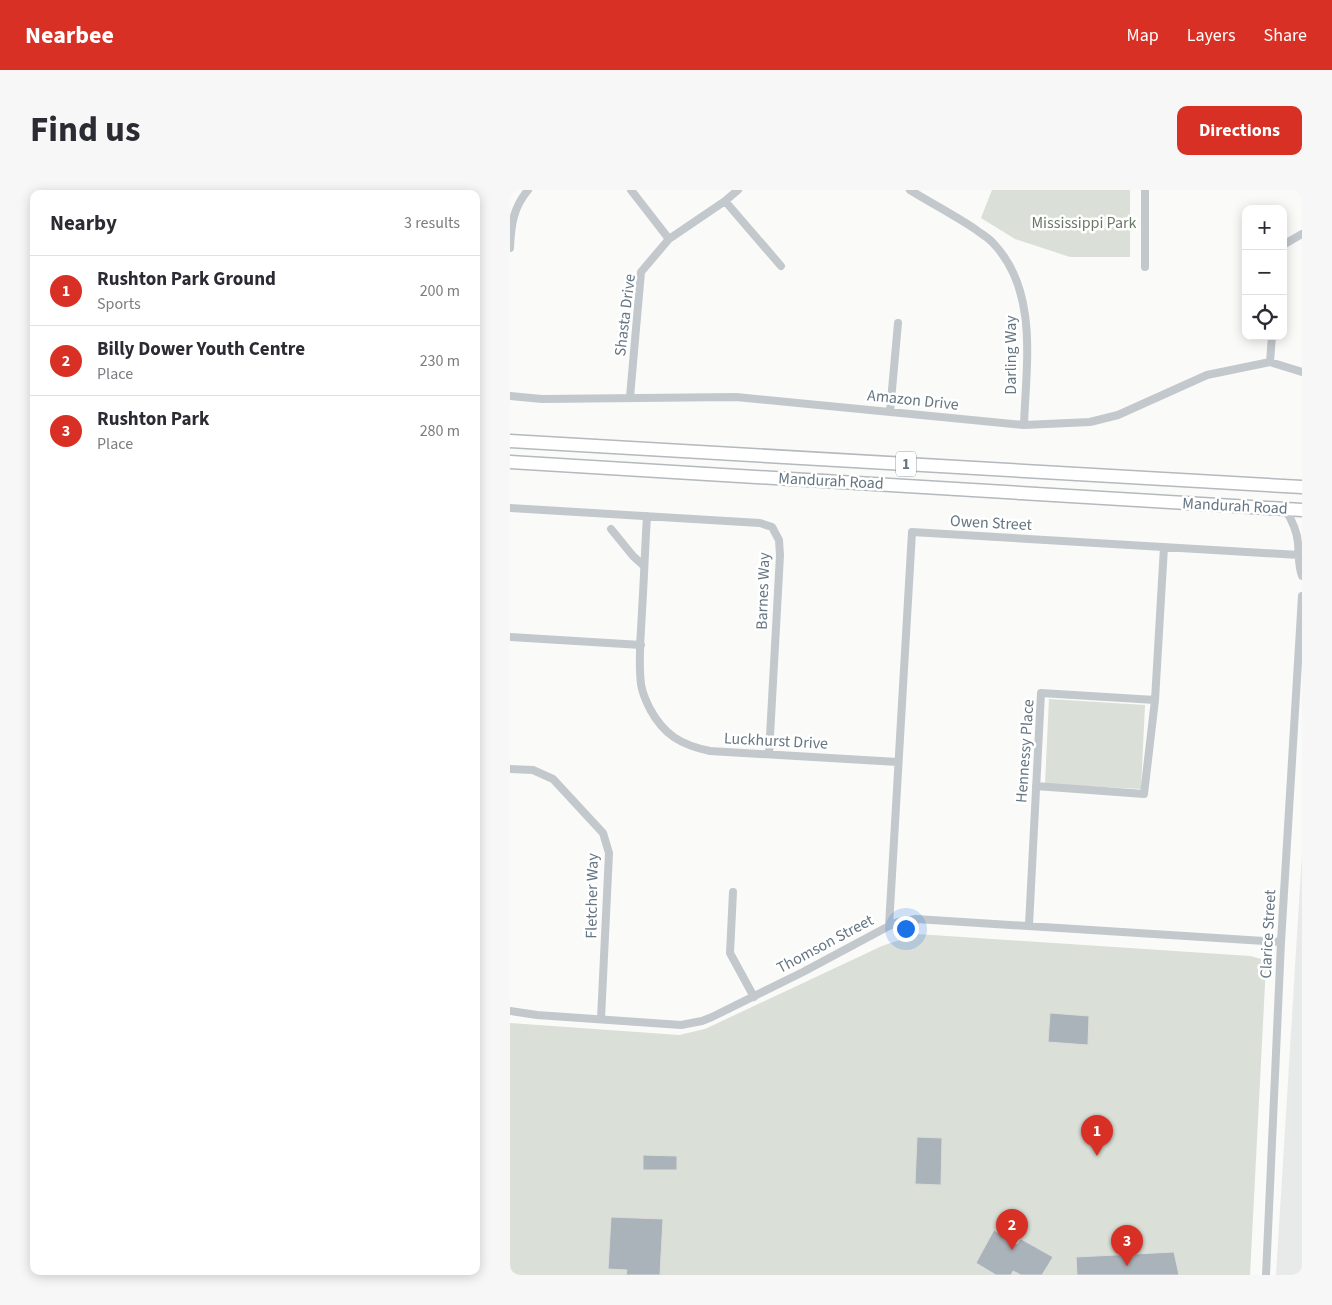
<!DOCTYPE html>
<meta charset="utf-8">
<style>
:root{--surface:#fff;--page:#f7f7f7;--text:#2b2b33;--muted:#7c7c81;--line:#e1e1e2;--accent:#d93025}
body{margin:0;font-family:"Source Sans 3",sans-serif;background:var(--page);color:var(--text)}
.controls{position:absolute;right:15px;top:15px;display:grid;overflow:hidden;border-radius:10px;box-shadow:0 2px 12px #0003}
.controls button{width:45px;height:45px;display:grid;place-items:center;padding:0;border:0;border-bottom:1px solid var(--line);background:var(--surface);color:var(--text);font:25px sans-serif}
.you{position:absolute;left:395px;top:738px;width:18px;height:18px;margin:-12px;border:4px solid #fff;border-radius:50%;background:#1a73e8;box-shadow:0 0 0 8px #1a73e833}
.badge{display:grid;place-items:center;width:32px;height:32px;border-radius:50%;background:var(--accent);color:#fff;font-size:16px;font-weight:700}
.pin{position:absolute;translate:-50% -41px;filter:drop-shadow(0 1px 2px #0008)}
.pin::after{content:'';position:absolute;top:26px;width:18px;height:15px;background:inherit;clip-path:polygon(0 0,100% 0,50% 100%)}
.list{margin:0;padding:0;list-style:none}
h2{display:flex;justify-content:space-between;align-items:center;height:65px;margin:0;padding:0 20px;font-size:21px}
h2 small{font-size:16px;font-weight:400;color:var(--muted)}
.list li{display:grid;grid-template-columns:32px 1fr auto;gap:15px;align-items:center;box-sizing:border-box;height:70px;padding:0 20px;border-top:1px solid var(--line)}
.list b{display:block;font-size:19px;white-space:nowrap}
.list p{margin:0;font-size:16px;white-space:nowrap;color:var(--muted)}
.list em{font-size:16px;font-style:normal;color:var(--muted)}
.icon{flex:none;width:28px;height:28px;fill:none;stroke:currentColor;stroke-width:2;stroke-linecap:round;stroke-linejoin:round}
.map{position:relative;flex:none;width:792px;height:1085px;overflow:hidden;border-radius:10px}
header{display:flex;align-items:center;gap:30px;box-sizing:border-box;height:70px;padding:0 25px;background:var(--accent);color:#fff}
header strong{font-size:24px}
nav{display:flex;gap:28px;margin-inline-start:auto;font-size:18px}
.intro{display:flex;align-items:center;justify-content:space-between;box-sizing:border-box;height:120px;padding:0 30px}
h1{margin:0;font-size:35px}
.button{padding:12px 22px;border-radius:10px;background:var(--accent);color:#fff;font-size:18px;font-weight:700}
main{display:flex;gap:30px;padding:0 30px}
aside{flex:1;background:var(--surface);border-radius:10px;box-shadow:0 2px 12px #0003}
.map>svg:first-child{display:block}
.built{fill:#e8e9e9}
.green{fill:#dadfd7}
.building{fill:#aab3b9;stroke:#dcdcda}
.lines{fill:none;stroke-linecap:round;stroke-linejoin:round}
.trunk-casing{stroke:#b4b9bd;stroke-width:15}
.minor{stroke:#c3c8cc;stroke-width:8}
.trunk{stroke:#fff;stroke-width:12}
.labels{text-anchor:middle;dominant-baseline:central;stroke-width:5;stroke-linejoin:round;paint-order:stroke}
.shield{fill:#fff;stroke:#939fa8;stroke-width:1}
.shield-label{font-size:15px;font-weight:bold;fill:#657683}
.park-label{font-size:16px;fill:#687a64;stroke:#fff}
.street-label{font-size:16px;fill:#657683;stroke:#fff}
</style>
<header>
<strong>Nearbee</strong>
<nav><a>Map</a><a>Layers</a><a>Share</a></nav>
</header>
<div class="intro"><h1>Find us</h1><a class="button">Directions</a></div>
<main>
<aside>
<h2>Nearby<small>3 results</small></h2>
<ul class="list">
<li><span class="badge">1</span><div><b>Rushton Park Ground</b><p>Sports</p></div><em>200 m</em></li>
<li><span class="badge">2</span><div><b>Billy Dower Youth Centre</b><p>Place</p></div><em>230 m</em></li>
<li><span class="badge">3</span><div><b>Rushton Park</b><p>Place</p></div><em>280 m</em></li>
</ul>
</aside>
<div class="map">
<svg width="792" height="1085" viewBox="0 0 792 1085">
<rect width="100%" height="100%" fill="#fafaf8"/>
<!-- built -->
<path class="built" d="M 792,664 L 792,1085 L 766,1085 Z"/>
<!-- green -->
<path class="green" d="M 482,0 L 620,0 L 620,67 L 560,67 L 505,49 L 471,28 Z
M 539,509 L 635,515 L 631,599 L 535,594 Z
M 407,744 L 740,766 L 751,769 L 756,775 L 740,1085 L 0,1085 L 0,833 L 169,845 L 195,839 L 372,756 Z"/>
<!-- building -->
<path class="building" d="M 540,823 L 579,826 L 578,855 L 538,852 Z
M 407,947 L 432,948 L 431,995 L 405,994 Z
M 133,965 L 167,966 L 167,980 L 133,980 Z
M 101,1027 L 153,1029 L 150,1085 L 116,1085 L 117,1080 L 98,1079 Z
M 484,1040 L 507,1054 L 511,1049 L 543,1067 L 532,1085 L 511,1085 L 503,1081 L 501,1085 L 486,1085 L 466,1073 Z
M 664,1062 L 669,1085 L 567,1085 L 566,1067 Z"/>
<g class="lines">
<!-- trunk casing -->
<g class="trunk-casing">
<path id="trunk" d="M 0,251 L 792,297
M 0,272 L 792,320"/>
</g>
<!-- minor -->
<path class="minor" d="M 121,0 L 159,49
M 400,0 C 421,13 444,25 465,39 C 471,44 478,47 483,53 C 529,101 516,175 514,235
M 635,0 L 635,77
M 215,11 L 271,76
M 773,55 L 792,44
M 0,58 C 1,35 3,18 18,0
M 760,172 L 762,146
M 0,206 L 32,209 L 226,207 L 514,235 L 580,232 L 608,225 L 697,185 L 760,172 L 792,182
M 120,207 L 131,82 L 159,49 L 215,11 L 228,0
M 380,222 L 388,133
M 0,318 L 250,333 L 262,337 L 269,350 L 270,365 L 259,564
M 775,319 C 782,330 787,340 788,353 C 789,365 788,375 792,386
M 137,326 C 135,358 134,389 132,421 C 131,445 128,470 131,494 C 132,503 136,511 140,519 C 154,545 171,555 200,561 L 388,572
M 101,339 L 123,366 L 134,376
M 0,447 L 131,455
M 0,579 L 23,580 L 43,589 L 93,643 L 99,663 L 91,829
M 526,596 L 634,604 L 645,510
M 223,702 L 220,763 L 244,807
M 519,735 L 531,503 L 645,510 L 654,357
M 379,736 L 402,342 L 789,365
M 0,821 L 27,825 L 171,835 L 192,831 L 202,827 L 293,782 L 379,736 L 388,732 L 406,729 L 771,752
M 756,1085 L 771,752 L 792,406"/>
<!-- trunk -->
<use href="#trunk" class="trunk"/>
</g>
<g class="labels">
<!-- shield labels -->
<rect class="shield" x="386" y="261.5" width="20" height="25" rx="4"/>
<g class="shield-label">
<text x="396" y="274">1</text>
</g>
<!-- park labels -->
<g class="park-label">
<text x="574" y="33">Mississippi Park</text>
</g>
<!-- street labels -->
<g class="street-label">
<text transform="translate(115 125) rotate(-83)">Shasta Drive</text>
<text transform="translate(501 165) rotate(-90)">Darling Way</text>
<text transform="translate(403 210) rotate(6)">Amazon Drive</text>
<text transform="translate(321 291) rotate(3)">Mandurah Road</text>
<text transform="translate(725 316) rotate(3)">Mandurah Road</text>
<text transform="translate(481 333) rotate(3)">Owen Street</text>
<text transform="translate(253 401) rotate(-88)">Barnes Way</text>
<text transform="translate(266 551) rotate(3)">Luckhurst Drive</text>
<text transform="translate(515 561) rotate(-86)">Hennessy Place</text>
<text transform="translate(82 706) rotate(-89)">Fletcher Way</text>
<text transform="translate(758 744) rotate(-87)">Clarice Street</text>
<text transform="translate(315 754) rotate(-28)">Thomson Street</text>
</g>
</g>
</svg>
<div class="controls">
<button>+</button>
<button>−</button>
<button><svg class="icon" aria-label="locate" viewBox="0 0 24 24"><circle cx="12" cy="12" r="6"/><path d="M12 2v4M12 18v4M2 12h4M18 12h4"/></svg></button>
</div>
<div class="you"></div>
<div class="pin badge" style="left:587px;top:966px">1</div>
<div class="pin badge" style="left:502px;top:1060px">2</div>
<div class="pin badge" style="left:617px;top:1076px">3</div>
</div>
</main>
